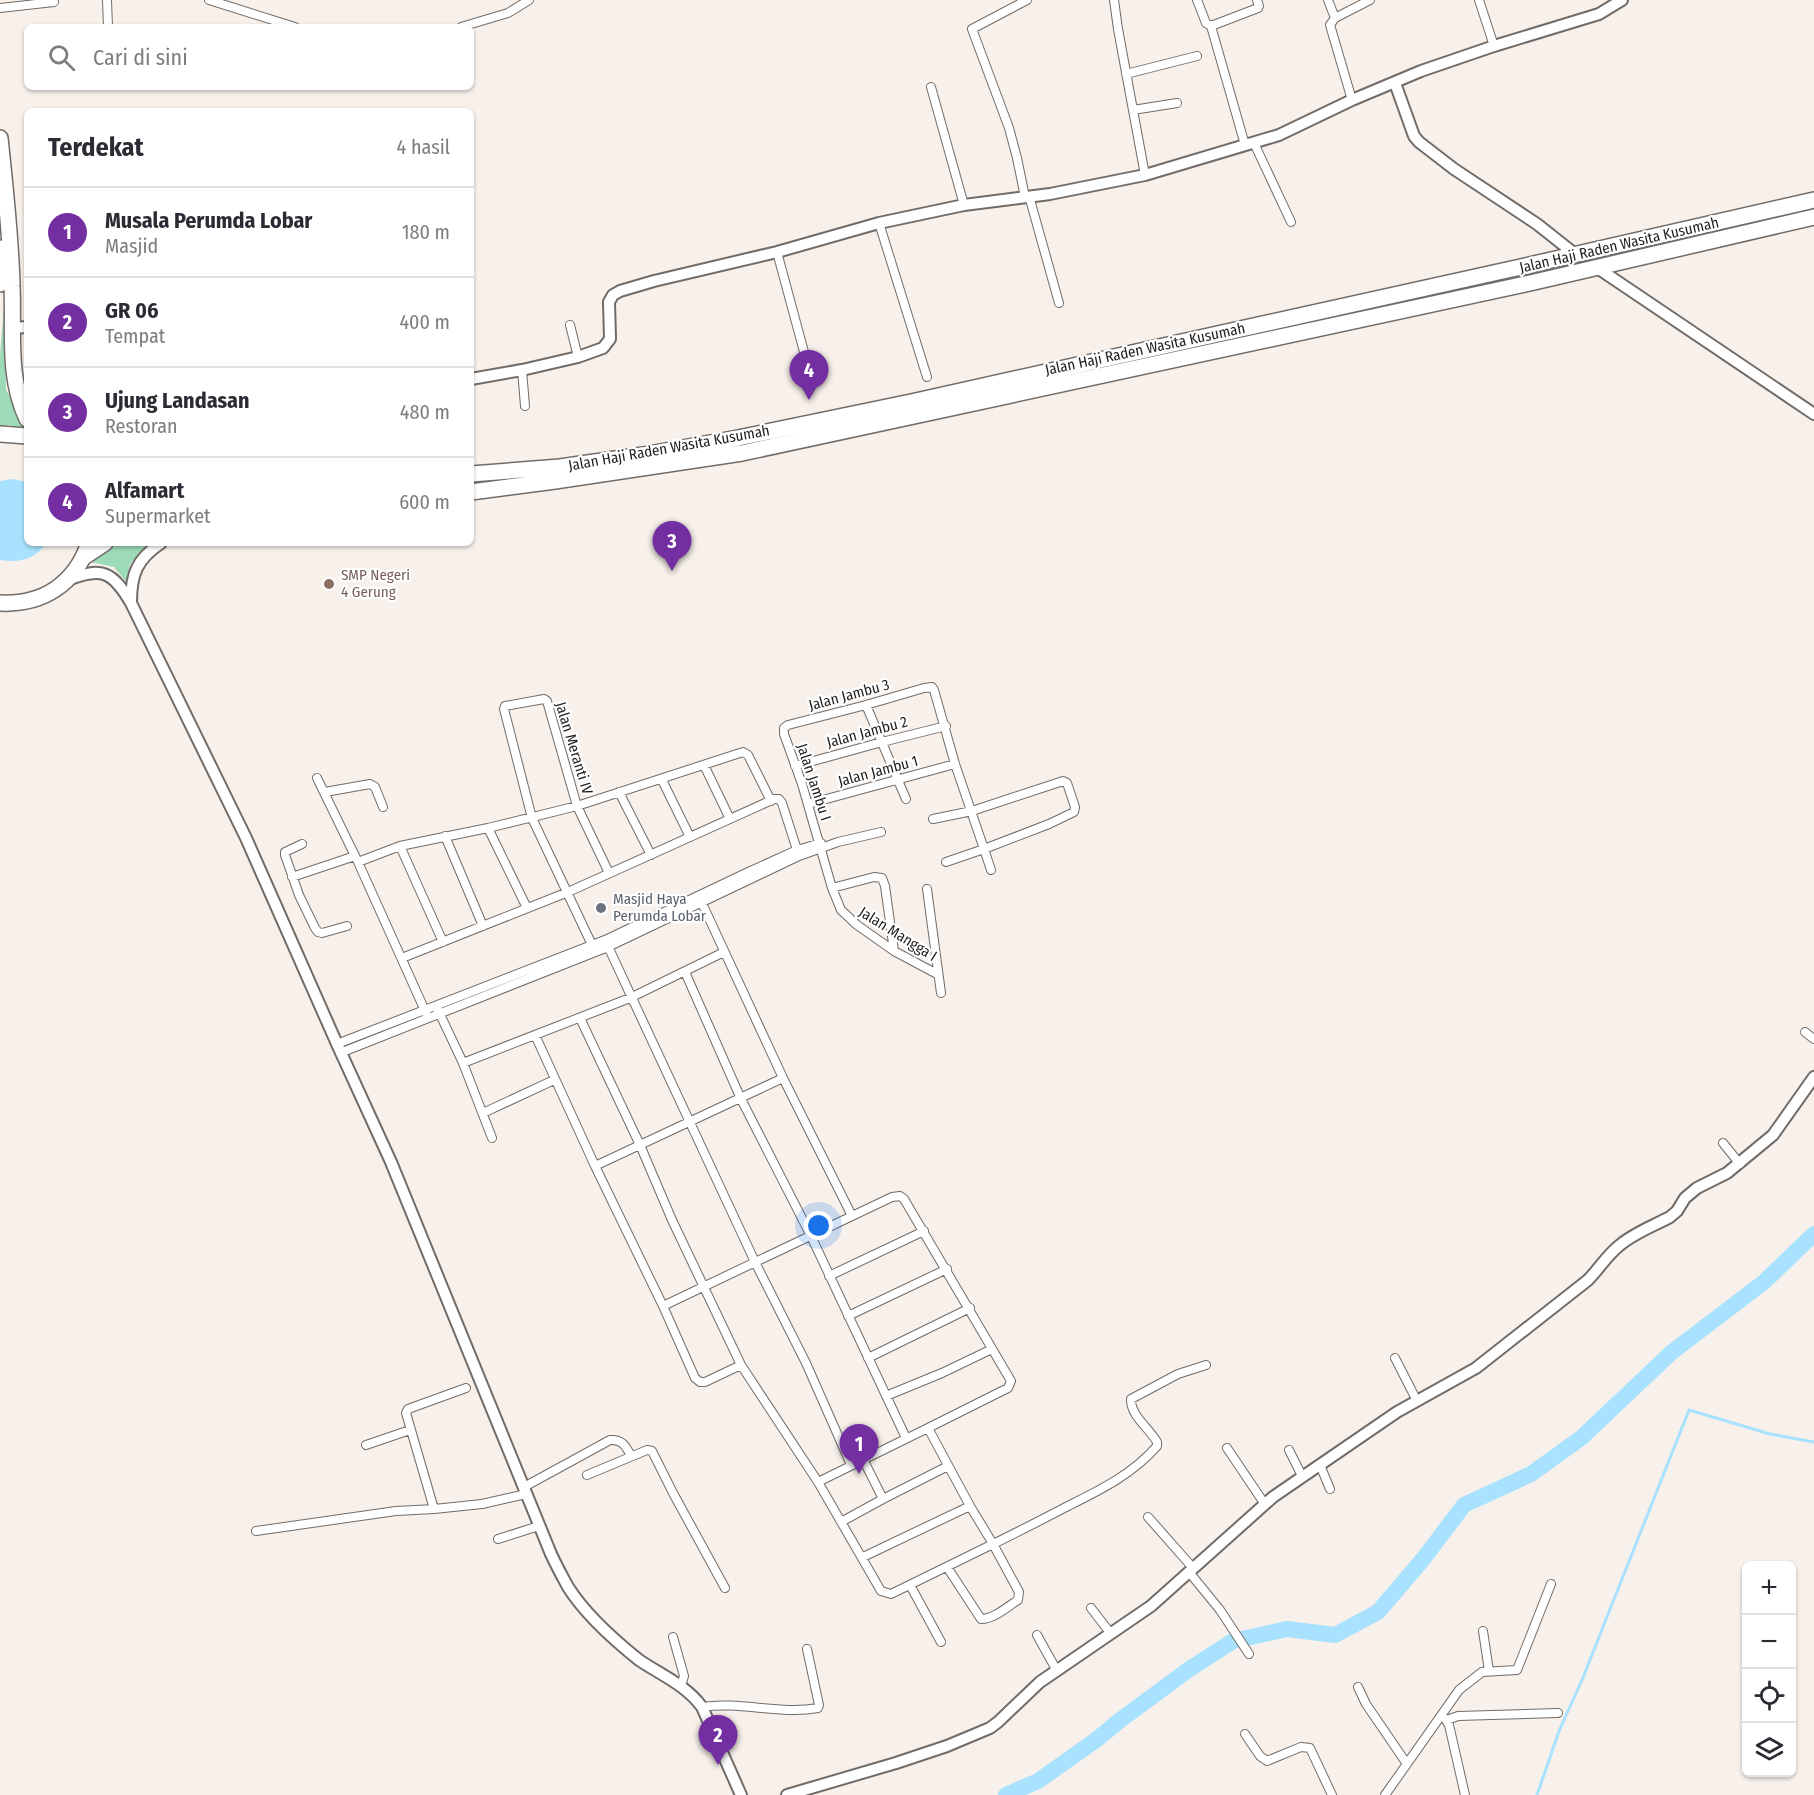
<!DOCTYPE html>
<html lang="id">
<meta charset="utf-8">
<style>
:root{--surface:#fff;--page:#f2f2f3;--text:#2b2b33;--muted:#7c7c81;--line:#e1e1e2;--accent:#732ea2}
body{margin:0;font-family:"Fira Sans Condensed",sans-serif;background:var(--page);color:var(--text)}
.controls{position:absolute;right:18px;bottom:18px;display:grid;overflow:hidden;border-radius:9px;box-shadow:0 2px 4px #0004}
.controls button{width:54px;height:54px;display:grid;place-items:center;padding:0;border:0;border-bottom:2px solid var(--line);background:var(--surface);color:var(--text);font:30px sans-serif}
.you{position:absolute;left:819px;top:1226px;width:21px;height:21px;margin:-15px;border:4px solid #fff;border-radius:50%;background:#1a73e8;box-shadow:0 0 0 9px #1a73e833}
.badge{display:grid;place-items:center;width:39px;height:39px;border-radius:50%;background:var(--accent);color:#fff;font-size:20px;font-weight:700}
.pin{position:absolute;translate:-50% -50px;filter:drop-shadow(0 2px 3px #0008)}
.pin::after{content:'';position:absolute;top:32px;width:21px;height:18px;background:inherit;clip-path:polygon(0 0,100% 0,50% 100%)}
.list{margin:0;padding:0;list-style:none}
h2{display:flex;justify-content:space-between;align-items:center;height:78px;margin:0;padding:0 24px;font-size:26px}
h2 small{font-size:20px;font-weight:400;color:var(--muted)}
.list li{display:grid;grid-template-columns:39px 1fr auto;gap:18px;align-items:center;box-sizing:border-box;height:90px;padding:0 24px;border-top:2px solid var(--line)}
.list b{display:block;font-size:22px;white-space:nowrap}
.list p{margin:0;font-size:20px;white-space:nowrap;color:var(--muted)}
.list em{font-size:20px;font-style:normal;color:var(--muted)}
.icon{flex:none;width:33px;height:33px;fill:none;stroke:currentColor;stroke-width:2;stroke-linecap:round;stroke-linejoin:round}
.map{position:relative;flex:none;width:1814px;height:1795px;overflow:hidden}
.search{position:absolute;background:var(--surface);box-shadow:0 2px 4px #0004;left:24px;top:24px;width:450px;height:66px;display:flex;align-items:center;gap:15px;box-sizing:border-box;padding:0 21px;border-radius:9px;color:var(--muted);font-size:22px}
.panel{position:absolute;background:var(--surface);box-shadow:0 2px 4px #0004;left:24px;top:108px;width:450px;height:438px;border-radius:9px}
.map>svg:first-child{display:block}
.green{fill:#9ddbb8}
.water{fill:#a8e2fe}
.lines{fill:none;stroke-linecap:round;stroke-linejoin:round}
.stream{stroke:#a8e2fe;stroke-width:3}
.river{stroke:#a8e2fe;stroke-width:16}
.street-casing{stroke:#726c68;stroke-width:10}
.secondary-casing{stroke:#726c68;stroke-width:14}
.highway-casing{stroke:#726c68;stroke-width:18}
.street{stroke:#fff;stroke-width:8}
.secondary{stroke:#fff;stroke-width:10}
.highway{stroke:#fff;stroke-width:15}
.education-dot{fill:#8d6e63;stroke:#fff;stroke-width:2}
.worship-dot{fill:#6b7280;stroke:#fff;stroke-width:2}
.labels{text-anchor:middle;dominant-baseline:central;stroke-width:4.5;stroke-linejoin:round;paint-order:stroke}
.street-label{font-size:15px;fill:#201e1c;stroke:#fff}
.education-label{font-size:15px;fill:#785e54;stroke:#fff;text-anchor:start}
.worship-label{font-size:15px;fill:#5b616d;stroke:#fff;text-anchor:start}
</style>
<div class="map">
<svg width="1814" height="1795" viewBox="0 0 1814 1795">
<rect width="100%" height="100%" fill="#f7f0eb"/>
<!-- green -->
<path class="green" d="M 5,293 L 6,390 L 27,424 L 27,429 L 9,425 L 0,427 L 0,356 Z
M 108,543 L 148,543 L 130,564 L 127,583 L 114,567 L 91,562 Z"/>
<!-- water -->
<path class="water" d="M 12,479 L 27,482 L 27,543 L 46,543 C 35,560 19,563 0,560 L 0,481 Z"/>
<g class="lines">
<!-- stream -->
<path class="stream" d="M 1537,1795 L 1559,1731 L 1582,1680 L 1689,1410 L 1770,1434 L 1814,1442"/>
<!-- river -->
<path class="river" d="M 1006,1795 L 1038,1781 L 1096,1740 L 1119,1721 L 1188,1670 L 1233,1641 L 1287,1629 L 1335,1635 L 1378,1612 L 1424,1558 L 1464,1505 L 1531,1474 L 1581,1438 L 1672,1352 L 1764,1282 L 1814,1234"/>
<!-- street casing -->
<g class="street-casing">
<path id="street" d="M 107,0 L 108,27
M 209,0 L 295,27
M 1114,0 L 1118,29 L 1145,175
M 1197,0 L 1206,23 L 1211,26 L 1258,8 L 1259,6 L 1257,0
M 1328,0 L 1335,18 L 1330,25 L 1352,100
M 1479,0 L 1494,46
M 0,8 L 54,2
M 1335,18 L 1370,0
M 1211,26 L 1245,145
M 461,27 L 508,13 L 529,0
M 1126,74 L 1197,56
M 931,87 L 964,205
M 1133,110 L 1177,103
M 1254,143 L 1291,222
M 1029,196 L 1059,303
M 1025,197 L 1017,158 L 1009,128 L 972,29 L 1027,0
M 879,223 L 927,377
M 777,252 L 807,363
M 570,325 L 578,357
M 522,370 L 525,406
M 866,705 L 906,799
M 704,765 L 730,819
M 795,766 L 882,742 L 946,726
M 317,778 L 358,862 L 426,1013
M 662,780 L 690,837
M 325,792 L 370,784 L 375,787 L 383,807
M 619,792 L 651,855
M 808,804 L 955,764
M 933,819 L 972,811 L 1063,781 L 1067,783 L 1075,807 L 1074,812 L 1049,824 L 984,849 L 955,764 L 934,690 L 932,687 L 924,688 L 866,705 L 788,725 L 784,728 L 784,734 L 802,784 L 832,888 L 841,910 L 857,925 L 894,951 L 937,974
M 488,828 L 527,908
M 445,836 L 483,926
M 302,844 L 285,852 L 285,855 L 299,895 L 315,928 L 318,932 L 322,933 L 347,926
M 400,846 L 443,942
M 358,862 L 400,846 L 488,828 L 577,806 L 743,752 L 748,755 L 771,801
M 946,862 L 984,849 L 991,870
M 292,877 L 355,856
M 832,888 L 874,877 L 882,878 L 885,886 L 894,951
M 927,889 L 941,993
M 701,901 L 783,1078 L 852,1216
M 605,940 L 755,1262 L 806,1363 L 851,1465
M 592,945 L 532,818 L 504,709 L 505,706 L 544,699 L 547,701 L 577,806 L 609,873
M 402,958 L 568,892 L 774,799 L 779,799 L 782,803 L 798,853
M 685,972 L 741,1099 L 811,1236 L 906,1438
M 438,1010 L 463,1063 L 492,1138
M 580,1018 L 640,1145 L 672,1220 L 741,1365 L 818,1482 L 881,1591 L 891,1594 L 993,1544 L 970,1506 L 928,1428 L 818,1482
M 1805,1032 L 1814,1039
M 535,1035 L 595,1166 L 663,1306 L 695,1378 L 700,1382 L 705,1382 L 741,1365
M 337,1044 L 605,940 L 746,873 L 797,850 L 821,843
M 340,1053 L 608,947 L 799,856 L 838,842 L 881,832
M 463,1063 L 630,998 L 724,952
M 483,1113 L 554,1080
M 1723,1143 L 1740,1164
M 595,1166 L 783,1078
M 829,1276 L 924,1231
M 663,1306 L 892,1197 L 900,1196 L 904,1199 L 1011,1381 L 1008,1388 L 928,1428
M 848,1316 L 947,1269
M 868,1358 L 970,1308
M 1395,1358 L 1417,1401
M 886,1396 L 942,1373 L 992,1349
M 366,1445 L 410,1430
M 1227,1448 L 1264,1503
M 1289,1450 L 1302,1476
M 863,1459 L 883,1499
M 1320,1465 L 1330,1489
M 587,1475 L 647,1450 L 652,1451 L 673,1493 L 725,1588
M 524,1487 L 610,1440 C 622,1439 626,1446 631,1456
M 434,1509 L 406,1413 L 408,1409 L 466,1388
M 1148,1517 L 1193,1568
M 841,1522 L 883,1499 L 948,1466
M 256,1531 L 396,1511 L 434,1509 L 482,1504 L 526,1494
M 498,1539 L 539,1526
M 863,1557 L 970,1506
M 947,1567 L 981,1619 C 994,1619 1007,1607 1018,1600 L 1019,1592 L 993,1544 C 1018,1532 1043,1519 1068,1506 C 1100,1490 1133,1474 1157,1446 L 1157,1442 C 1150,1429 1130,1415 1131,1399 L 1178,1374 L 1206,1365
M 1189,1572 L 1220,1610 L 1249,1654
M 910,1585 L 941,1642
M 1091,1608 L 1111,1634
M 1483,1631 L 1489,1671
M 1037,1635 L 1057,1671
M 673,1637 L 684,1676 L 681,1686
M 1358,1687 L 1366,1704 L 1407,1764
M 702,1707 C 740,1701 780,1715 818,1708 L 819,1705 L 807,1649
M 1444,1717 L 1449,1725 L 1465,1795
M 1447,1720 L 1458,1716 L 1558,1713
M 1245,1734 L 1260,1756 L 1267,1761 L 1301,1747 L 1310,1748 L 1332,1795
M 1385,1795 L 1459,1690 L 1482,1672 L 1517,1670 L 1551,1584"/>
</g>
<!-- secondary casing -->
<g class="secondary-casing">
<path id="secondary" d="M 1395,83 L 1414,136 L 1419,142 L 1454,169 L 1537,224 L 1576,255
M 1596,267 L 1814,414
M 12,328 L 27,327
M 471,379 L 522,370 L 578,357 L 603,348 L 610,339 L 609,302 L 613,295 L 620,291 L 654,281 L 777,252 L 879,223 L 964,205 L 1050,194 L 1145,175 L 1279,135 L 1352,100 L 1421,71 L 1494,46 L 1599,14 L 1622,0
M 68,580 C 102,566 113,572 131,603 L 246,838 L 337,1044 L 391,1162 L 551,1554 C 556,1565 562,1576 568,1587 C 585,1614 614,1640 639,1660 C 661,1675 686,1685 702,1707 L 741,1795
M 131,602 C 131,574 137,559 161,543
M 787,1795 L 896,1763 L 947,1746 L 990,1728 L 998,1722 L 1040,1682 L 1151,1606 L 1273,1497 L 1397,1412 L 1476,1368 L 1588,1280 C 1599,1269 1607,1255 1620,1245 C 1634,1233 1653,1226 1670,1217 L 1677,1211 L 1685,1198 L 1697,1188 L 1727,1173 L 1773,1135 L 1814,1077"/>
</g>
<!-- highway casing -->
<g class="highway-casing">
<path id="highway" d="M 0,138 C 5,187 11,237 12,286 C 14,331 7,377 27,419
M 0,284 L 2,248
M 0,434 L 27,436
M 471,474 L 560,467 L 643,455 L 738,438 L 911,402 L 1525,266 L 1814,200
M 471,492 L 555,481 L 742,453 L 1530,283 L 1814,217
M 84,557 L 105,543
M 0,603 C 43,605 75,584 89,543"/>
</g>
<!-- street -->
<use href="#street" class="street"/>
<!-- secondary -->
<use href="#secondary" class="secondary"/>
<!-- highway -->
<use href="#highway" class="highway"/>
</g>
<!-- markers -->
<circle class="education-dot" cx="329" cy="584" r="6"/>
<circle class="worship-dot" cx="601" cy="908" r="6"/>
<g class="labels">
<!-- street labels -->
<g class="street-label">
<text transform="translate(1619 245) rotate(-13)">Jalan Haji Raden Wasita Kusumah</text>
<text transform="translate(1145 349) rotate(-12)">Jalan Haji Raden Wasita Kusumah</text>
<text transform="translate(669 448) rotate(-10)">Jalan Haji Raden Wasita Kusumah</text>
<text transform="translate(849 695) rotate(-15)">Jalan Jambu 3</text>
<text transform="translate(867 732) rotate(-15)">Jalan Jambu 2</text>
<text transform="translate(574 748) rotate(73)">Jalan Meranti IV</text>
<text transform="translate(878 771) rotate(-15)">Jalan Jambu 1</text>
<text transform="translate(814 782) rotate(72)">Jalan Jambu I</text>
<text transform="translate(898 934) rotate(32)">Jalan Mangga I</text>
</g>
<!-- education labels -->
<g class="education-label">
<text x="341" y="575">SMP Negeri<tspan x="341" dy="17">4 Gerung</tspan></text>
</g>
<!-- worship labels -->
<g class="worship-label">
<text x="613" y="899">Masjid Haya<tspan x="613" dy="17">Perumda Lobar</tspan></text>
</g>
</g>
</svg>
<div class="controls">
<button>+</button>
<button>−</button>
<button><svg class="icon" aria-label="locate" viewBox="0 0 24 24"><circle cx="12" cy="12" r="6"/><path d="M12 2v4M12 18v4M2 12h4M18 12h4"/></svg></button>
<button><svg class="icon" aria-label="layers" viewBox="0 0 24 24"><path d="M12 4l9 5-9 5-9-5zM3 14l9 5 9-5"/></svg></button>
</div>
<div class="you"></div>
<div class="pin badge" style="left:859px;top:1474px">1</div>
<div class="pin badge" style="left:718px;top:1765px">2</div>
<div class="pin badge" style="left:672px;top:571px">3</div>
<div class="pin badge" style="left:809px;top:400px">4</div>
<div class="search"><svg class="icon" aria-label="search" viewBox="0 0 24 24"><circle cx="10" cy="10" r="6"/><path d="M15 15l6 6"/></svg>Cari di sini</div>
<section class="panel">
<h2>Terdekat<small>4 hasil</small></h2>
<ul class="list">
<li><span class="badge">1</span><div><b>Musala Perumda Lobar</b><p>Masjid</p></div><em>180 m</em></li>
<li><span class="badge">2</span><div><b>GR 06</b><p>Tempat</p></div><em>400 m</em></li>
<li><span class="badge">3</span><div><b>Ujung Landasan</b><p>Restoran</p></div><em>480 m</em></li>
<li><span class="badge">4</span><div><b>Alfamart</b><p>Supermarket</p></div><em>600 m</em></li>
</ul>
</section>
</div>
